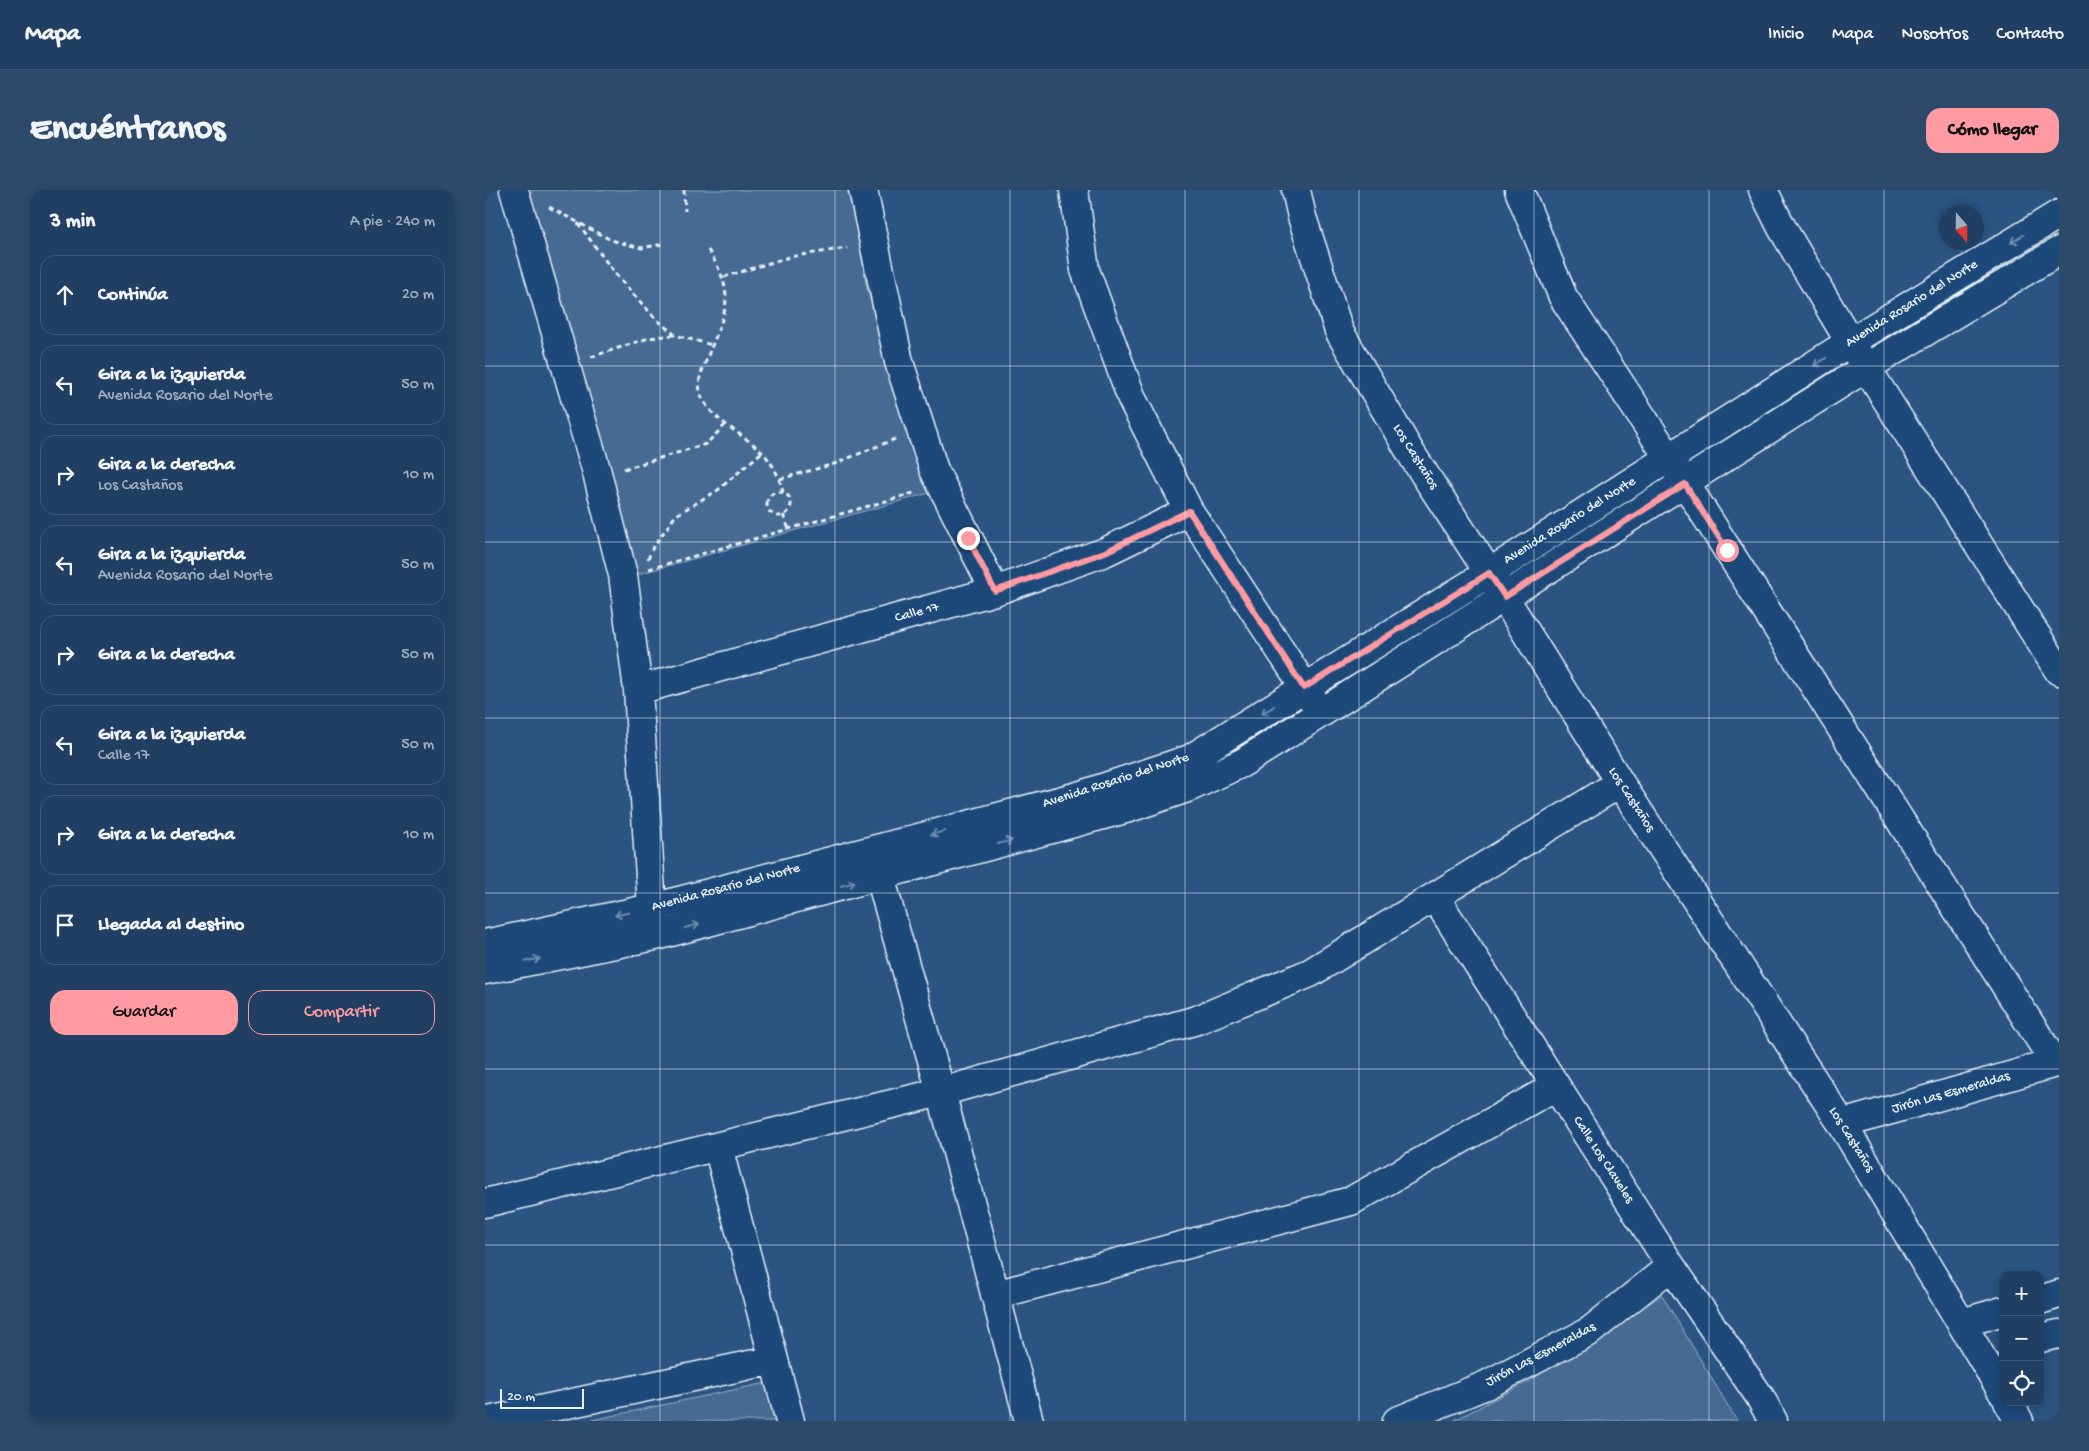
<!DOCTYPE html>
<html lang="es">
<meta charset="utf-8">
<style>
:root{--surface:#203f62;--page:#2d4a6b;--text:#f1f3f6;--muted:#a2afbe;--line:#3d5877;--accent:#ff9aa2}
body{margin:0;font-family:"Gochi Hand",sans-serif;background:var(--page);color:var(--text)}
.controls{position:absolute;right:15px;bottom:15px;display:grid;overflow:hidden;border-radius:10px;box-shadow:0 2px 8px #0003}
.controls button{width:45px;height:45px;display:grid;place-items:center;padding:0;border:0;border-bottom:1px solid var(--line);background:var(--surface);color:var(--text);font:25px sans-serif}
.compass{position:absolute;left:1454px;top:15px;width:45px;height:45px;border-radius:50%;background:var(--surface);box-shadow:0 2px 8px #0003;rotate:160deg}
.scale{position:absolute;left:15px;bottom:12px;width:84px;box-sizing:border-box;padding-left:5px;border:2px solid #e8f1f8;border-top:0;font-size:14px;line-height:18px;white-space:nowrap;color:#e8f1f8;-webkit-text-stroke:4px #1f4a7a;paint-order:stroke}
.stop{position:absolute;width:15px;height:15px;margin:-11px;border:4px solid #ff9aa2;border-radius:50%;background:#fff}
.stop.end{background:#ff9aa2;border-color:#fff;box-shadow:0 1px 5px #0008}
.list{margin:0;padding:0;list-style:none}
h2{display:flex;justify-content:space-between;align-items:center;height:65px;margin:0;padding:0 20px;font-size:21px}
h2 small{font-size:16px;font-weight:400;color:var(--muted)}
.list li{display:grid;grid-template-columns:32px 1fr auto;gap:15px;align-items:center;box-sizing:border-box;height:80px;margin:0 10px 10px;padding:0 10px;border:1px solid var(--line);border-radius:15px}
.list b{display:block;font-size:19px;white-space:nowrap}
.list p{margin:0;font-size:16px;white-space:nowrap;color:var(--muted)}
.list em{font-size:16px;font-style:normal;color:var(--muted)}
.actions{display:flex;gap:10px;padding:15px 20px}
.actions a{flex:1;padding:11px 0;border:1px solid var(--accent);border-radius:15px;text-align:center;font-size:18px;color:var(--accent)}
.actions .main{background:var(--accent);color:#111}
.icon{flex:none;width:28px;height:28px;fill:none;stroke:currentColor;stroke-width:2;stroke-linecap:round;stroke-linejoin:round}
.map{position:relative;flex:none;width:1574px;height:1231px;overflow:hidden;border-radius:15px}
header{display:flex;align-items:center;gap:30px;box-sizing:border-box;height:70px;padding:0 25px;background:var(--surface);border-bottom:1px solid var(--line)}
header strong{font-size:24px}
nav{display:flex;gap:28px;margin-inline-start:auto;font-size:18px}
.intro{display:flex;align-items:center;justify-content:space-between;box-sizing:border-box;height:120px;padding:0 30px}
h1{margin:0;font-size:35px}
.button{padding:12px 22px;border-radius:15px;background:var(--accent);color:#111;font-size:18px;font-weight:700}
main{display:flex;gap:30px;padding:0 30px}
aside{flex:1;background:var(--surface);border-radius:15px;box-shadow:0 2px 8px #0003}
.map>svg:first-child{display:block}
.green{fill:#476b93;stroke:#98aec6}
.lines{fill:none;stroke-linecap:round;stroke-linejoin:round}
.minor-casing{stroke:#e8f1f8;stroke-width:31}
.path{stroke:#e8f1f8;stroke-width:3;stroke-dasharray:5 4;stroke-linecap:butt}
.minor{stroke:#1f4a7a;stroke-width:28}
.oneway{stroke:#6f8dac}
.route{stroke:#ff9aa2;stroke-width:6}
.grid{fill:none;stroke:#e8f1f8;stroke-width:1;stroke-opacity:0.55}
.labels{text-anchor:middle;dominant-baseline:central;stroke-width:4;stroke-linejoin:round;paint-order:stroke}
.street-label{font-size:14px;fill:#e8f1f8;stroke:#1f4a7a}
</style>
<header>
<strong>Mapa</strong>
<nav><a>Inicio</a><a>Mapa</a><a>Nosotros</a><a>Contacto</a></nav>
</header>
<div class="intro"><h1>Encuéntranos</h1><a class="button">Cómo llegar</a></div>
<main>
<aside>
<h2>3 min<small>A pie · 240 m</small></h2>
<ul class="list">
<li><svg class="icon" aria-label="ahead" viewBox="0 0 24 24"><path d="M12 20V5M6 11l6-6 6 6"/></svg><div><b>Continúa</b></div><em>20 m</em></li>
<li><svg class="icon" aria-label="left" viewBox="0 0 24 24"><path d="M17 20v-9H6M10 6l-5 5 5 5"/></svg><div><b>Gira a la izquierda</b><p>Avenida Rosario del Norte</p></div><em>50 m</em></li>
<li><svg class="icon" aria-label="right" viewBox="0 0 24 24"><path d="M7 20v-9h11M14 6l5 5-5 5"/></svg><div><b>Gira a la derecha</b><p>Los Castaños</p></div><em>10 m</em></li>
<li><svg class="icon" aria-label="left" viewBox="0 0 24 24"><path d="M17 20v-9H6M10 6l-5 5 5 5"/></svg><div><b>Gira a la izquierda</b><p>Avenida Rosario del Norte</p></div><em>50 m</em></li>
<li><svg class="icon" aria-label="right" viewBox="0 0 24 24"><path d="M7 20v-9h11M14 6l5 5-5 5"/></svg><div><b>Gira a la derecha</b></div><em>50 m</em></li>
<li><svg class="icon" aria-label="left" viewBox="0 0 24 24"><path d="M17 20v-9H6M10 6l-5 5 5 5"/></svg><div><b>Gira a la izquierda</b><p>Calle 17</p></div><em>50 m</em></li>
<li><svg class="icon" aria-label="right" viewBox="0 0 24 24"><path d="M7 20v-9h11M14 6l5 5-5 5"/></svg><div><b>Gira a la derecha</b></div><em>10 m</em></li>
<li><svg class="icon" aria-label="arrive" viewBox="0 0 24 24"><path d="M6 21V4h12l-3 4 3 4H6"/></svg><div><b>Llegada al destino</b></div></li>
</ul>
<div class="actions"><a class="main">Guardar</a><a>Compartir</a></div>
</aside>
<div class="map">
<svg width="1574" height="1231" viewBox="0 0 1574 1231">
<rect width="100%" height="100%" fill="#2b5482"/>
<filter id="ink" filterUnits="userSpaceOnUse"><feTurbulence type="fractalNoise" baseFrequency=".02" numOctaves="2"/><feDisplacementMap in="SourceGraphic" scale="10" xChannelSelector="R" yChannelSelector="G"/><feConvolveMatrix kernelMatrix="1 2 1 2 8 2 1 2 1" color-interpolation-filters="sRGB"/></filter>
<g filter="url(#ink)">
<!-- green -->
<path class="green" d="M 47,0 L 366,0 L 381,94 L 410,203 L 448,302 L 150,385 L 39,16 Z
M 1177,1105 L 1252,1231 L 968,1231 L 1046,1190 Z
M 281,1193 L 292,1231 L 102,1231 Z"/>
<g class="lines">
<!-- minor casing -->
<g class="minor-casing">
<path id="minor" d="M 29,0 L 111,279 L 138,385 L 153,500 L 167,718 L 172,734
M 378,0 L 414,172 L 449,280 L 510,401
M 589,0 L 600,80 L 647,209 L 704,321 L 830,513
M 811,0 L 817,27 L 854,141 L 927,265 L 1004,383 L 1135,593 L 1357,934 L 1518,1203
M 1034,0 L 1078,107 L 1184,268 L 1570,873
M 1278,0 L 1297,38 L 1365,152 L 1574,481
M 153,500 L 510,401 L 620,362 L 704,321
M 390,669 L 456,902 L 544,1231
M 950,707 L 1186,1076 L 1275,1207 L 1288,1231
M 0,754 L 167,718 L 593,606 L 705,569 L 1004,383 L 1365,152 L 1574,24
M 0,780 L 175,745 L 644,618 L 705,597 L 757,573 L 1382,177 L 1574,61
M 1357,934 L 1574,872
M 233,957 L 305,1231
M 0,1013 L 456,902 L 712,830 L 825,783 L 1135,593
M 510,1105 L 866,1011 L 1071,896
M 1555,1110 L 1574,1104
M 1477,1133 L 1518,1121
M 1555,1148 L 1574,1144
M 1523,1212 L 1534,1231
M 3,1231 L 288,1170
M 912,1231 L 1001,1195 L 1105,1141 L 1186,1076"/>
</g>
<!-- path -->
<path class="path" d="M 199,0 L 200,21
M 64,17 L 126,50 L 156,58 L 178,54
M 93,33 L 131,85 L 170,128 L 190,145 L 227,155
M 223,60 C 254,108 239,123 221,171 C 216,183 212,192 216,205 C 225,230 259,244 277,262 C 288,273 295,288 298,303
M 239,87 L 304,67 L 362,58
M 106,167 L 164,148 L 189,145
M 139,279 L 221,254 L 241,234
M 295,289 L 349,274 L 410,249
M282 314a12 12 0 1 1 24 0a12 12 0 1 1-24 0Z
M 298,325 L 304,339
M 163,369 L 168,357 L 191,325 L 233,300 L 277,262
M 164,379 L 429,303"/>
<!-- minor -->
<use href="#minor" class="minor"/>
</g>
<!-- one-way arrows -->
<defs><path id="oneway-shaft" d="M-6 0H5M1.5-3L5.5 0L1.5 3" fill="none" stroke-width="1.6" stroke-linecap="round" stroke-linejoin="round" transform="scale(1.25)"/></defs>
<g class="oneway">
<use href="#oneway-shaft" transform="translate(1532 49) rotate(148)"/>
<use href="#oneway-shaft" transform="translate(1335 172) rotate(147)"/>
<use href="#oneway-shaft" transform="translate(783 520) rotate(148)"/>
<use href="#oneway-shaft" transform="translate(453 643) rotate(165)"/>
<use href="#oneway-shaft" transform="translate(520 652) rotate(-15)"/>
<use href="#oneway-shaft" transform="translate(363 694) rotate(-15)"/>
<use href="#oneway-shaft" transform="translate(137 724) rotate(168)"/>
<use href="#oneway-shaft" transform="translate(207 736) rotate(-15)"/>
<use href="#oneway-shaft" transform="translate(48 770) rotate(-11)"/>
</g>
</g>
<g class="lines" filter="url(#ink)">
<!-- route -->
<path class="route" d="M 483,348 L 510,401 L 620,362 L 704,321 L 819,498 L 1004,383 L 1020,407 L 1200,294 L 1242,360"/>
</g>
<!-- grid -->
<path class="grid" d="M 175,0 L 175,1231M 350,0 L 350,1231M 525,0 L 525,1231M 700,0 L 700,1231M 874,0 L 874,1231M 1049,0 L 1049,1231M 1224,0 L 1224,1231M 1399,0 L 1399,1231M 0,176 L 1574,176M 0,352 L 1574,352M 0,528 L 1574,528M 0,703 L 1574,703M 0,879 L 1574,879M 0,1055 L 1574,1055"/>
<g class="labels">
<!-- street labels -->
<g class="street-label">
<text transform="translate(1427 114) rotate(-32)">Avenida Rosario del Norte</text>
<text transform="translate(930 267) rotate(58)">Los Castaños</text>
<text transform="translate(1085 331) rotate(-32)">Avenida Rosario del Norte</text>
<text transform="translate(432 423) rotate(-15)">Calle 17</text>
<text transform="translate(631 591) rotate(-18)">Avenida Rosario del Norte</text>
<text transform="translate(1146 610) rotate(57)">Los Castaños</text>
<text transform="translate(241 698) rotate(-15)">Avenida Rosario del Norte</text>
<text transform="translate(1466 903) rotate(-16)">Jirón Las Esmeraldas</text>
<text transform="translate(1366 950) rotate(58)">Los Castaños</text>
<text transform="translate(1118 970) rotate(57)">Calle Los Claveles</text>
<text transform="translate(1056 1165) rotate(-28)">Jirón Las Esmeraldas</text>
</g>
</g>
</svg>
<div class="controls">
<button>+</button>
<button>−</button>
<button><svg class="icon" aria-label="locate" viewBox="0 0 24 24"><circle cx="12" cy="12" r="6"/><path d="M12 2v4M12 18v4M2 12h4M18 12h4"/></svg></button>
</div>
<svg class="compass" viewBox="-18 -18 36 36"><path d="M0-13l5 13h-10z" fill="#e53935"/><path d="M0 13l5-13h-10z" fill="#a2afbe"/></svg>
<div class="scale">20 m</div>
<div class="stop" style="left:1242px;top:360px"></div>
<div class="stop end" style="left:483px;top:348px"></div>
</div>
</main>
